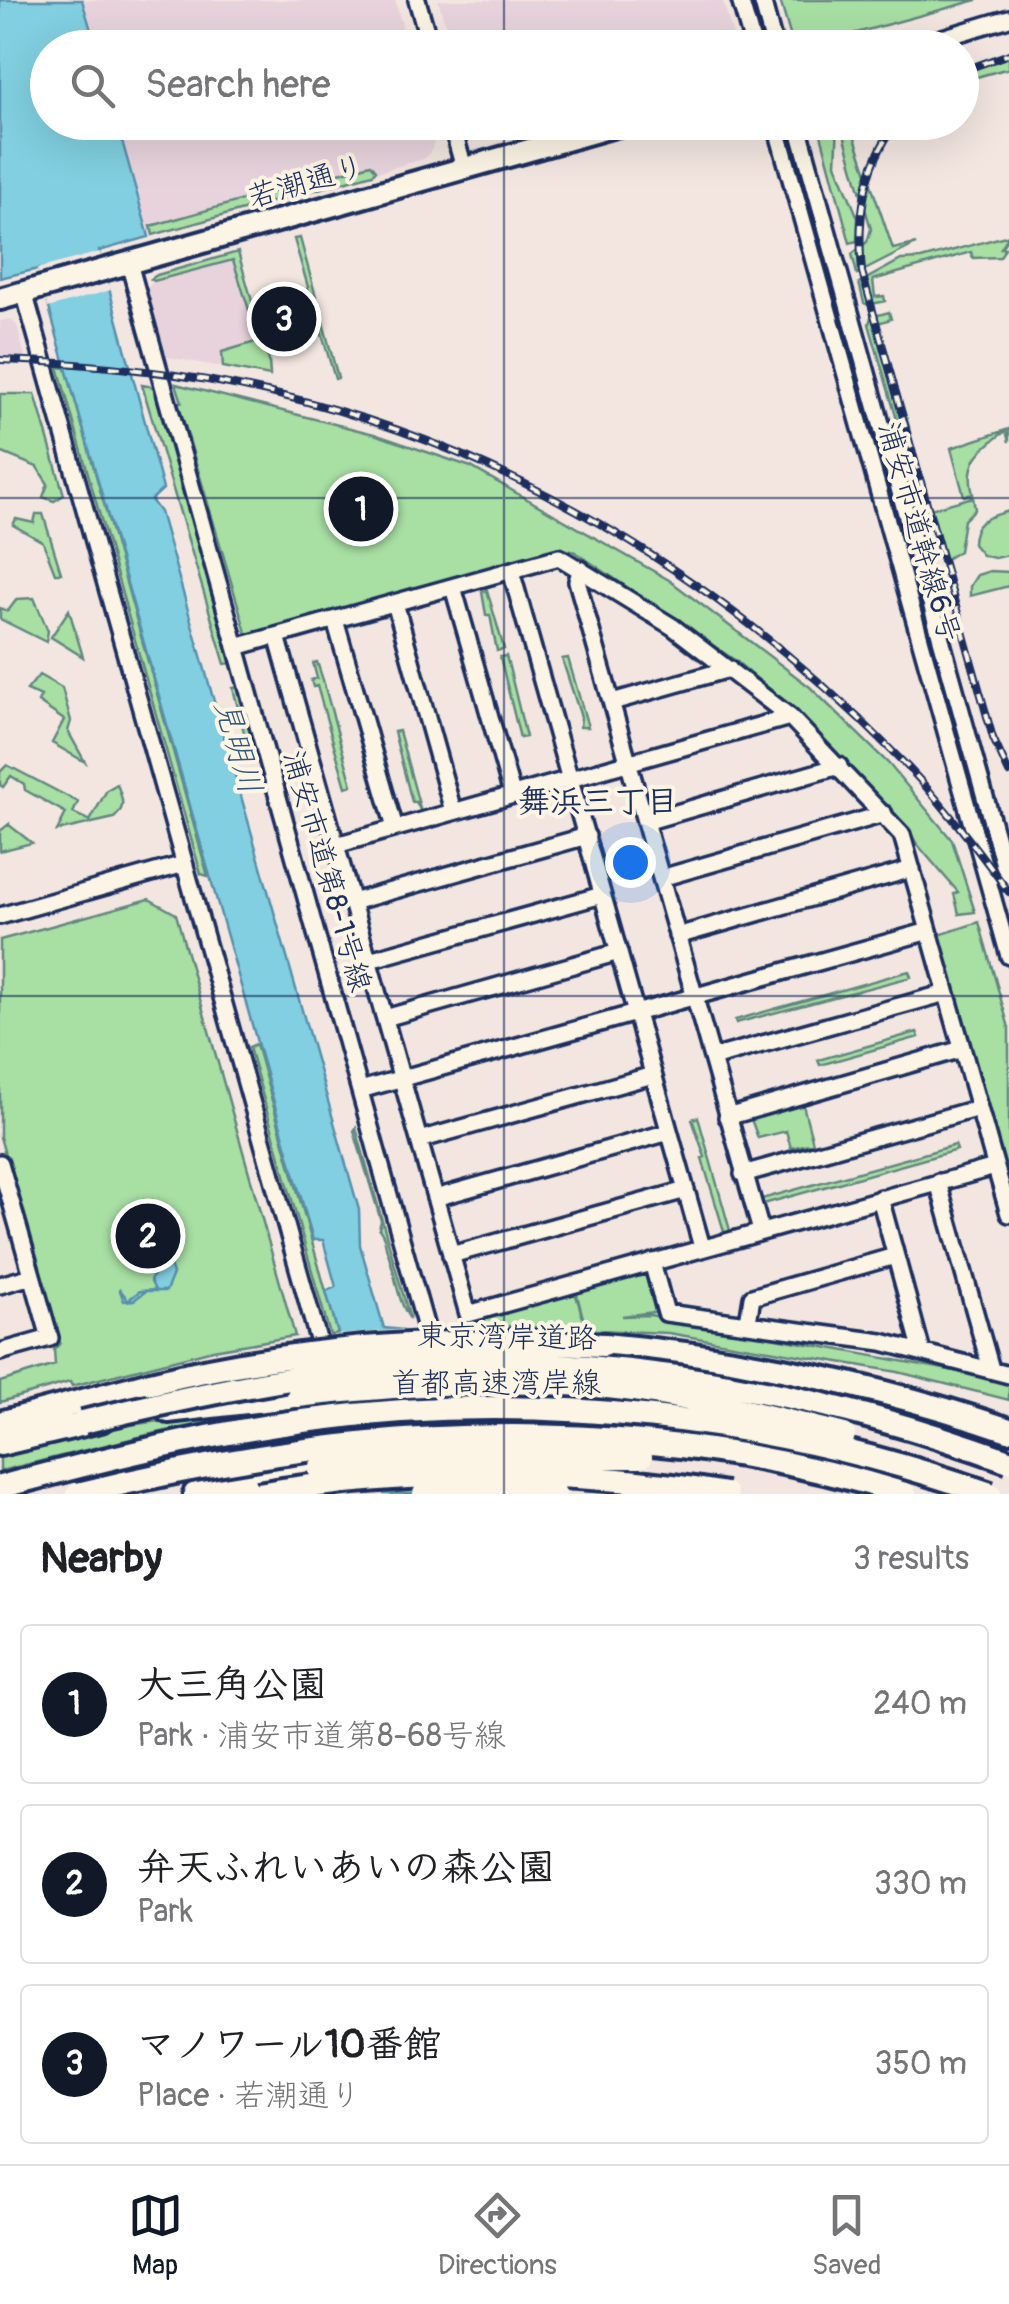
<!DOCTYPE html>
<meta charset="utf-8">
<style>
:root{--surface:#fff;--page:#f6f6f6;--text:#202124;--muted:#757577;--line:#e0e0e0;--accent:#111827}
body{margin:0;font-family:Pangolin,"Klee One",sans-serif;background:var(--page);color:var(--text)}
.you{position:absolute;left:630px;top:862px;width:35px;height:35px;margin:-25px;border:8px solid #fff;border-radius:50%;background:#1a73e8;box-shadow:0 0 0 15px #1a73e833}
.badge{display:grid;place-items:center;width:65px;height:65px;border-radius:50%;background:var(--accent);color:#fff;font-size:32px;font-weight:700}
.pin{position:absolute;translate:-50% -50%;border:5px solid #fff;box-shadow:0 2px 10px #0006}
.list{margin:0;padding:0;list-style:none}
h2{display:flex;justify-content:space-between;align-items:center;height:130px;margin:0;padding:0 40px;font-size:42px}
h2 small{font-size:32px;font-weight:400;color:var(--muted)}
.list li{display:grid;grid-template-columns:65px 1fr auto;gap:30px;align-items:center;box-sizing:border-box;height:160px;margin:0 20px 20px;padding:0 20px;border:2px solid var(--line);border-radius:10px}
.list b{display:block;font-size:38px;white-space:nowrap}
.list p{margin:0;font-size:32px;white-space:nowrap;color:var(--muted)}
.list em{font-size:32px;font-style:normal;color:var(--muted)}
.icon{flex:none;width:55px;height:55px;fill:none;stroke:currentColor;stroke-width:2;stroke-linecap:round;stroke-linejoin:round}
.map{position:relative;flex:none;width:1009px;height:1494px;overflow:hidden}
.search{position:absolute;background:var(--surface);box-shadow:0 10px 40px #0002;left:30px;right:30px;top:30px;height:110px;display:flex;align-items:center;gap:25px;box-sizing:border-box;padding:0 35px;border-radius:55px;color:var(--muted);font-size:38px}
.sheet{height:670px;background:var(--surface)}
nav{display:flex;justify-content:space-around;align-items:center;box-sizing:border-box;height:140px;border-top:2px solid var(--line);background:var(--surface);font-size:28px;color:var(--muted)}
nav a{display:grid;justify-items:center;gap:5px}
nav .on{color:var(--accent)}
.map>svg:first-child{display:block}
.built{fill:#e8d3dc}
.green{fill:#a8dfa3;stroke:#628780;stroke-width:2.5}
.water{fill:#81cfe0;stroke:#588fac;stroke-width:2.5}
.pier{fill:#f3e6e1}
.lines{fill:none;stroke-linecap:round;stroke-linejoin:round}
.minor-casing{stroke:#1b2f5e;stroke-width:22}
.major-casing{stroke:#1b2f5e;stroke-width:28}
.highway-casing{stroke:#1b2f5e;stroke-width:30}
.minor{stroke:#fcf5e5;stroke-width:15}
.major{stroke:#fcf5e5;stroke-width:20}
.highway{stroke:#fcf5e5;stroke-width:22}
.rail-casing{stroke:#1b2f5e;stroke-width:8}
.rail{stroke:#fcf5e5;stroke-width:4;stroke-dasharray:11;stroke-linecap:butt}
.highway-bridge-casing{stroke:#1b2f5e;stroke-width:30;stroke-linecap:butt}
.highway-bridge{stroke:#fcf5e5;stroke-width:22}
.grid{fill:none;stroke:#1b2f5e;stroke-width:2.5;stroke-opacity:0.55}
.labels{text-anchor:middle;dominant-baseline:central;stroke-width:8;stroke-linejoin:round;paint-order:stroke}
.street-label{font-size:30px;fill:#1b2f5e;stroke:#fcf5e5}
.water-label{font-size:32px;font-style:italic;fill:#34577e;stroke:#fcf5e5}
.neighbourhood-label{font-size:32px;font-weight:bold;fill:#1b2f5e;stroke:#fcf5e5}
</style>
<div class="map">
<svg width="1009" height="1494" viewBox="0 0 1009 1494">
<rect width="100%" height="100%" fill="#f3e6e1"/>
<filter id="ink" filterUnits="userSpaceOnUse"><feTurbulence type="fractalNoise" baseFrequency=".01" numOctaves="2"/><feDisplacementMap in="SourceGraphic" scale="20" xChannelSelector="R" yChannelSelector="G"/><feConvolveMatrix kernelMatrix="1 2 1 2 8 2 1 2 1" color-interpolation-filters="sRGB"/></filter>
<g filter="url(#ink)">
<!-- built -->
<path class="built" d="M 84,0 L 395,0 L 408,47 L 97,47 Z
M 438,0 L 723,0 L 736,47 L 452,47 Z
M 118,123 L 429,123 L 434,139 L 432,149 L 424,159 L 150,236 Z
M 238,252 L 272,373 L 270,376 L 167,357 L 147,290 L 157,275 Z
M 10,319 L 17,325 L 27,364 L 0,363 L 0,321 Z"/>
<!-- green -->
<path class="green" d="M 780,0 L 977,0 L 805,47 L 793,45 Z
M 1009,55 L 1009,68 L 962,81 L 962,68 Z
M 818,123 L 838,123 L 836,164 L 858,218 L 857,241 L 850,243 Z
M 851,126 L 893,249 L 916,244 L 857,274 L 852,254 L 867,242 L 871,229 L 845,138 L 846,128 Z
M 371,164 L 376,170 L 373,174 L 153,235 L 151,226 Z
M 1009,235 L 1001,248 L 1005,248 L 1000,257 L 973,258 L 971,252 L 873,280 L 875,297 L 884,296 L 885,301 L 868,305 L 864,303 L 859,283 L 901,260 L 921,259 Z
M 300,238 L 338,378 L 335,379 L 312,300 L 309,300 L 306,291 L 308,287 L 294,239 Z
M 238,252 L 269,361 L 270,376 L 223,367 L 222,352 L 259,341 L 233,260 L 154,281 L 151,279 L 157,275 Z
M 889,312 L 891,319 L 878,323 L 909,427 L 900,430 L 869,324 L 871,317 Z
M 58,367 L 66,368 L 208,876 L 201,874 Z
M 176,384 L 374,434 L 471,467 L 669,580 L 810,687 L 888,763 L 952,840 L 975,912 L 959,914 L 954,894 L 958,892 L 917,844 L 909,830 L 796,712 L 736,661 L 575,552 L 560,548 L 558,551 L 248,639 L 178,402 L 182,402 Z
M 142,385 L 155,387 L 233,663 L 225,664 Z
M 0,394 L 35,394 L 64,495 L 54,501 L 43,497 L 48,484 L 37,467 L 0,452 Z
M 1009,429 L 1009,442 L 1006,431 C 981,448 964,462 973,494 L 964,496 L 951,448 Z
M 973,497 L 975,509 L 964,520 L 959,551 L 944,560 L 930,509 Z
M 1009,511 L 1009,555 L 994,558 L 982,555 L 973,544 C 973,519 989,517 1009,511 Z
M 36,514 L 43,514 L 61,573 L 55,573 L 43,542 L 13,525 L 16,519 L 34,523 Z
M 990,571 L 1009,572 L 1009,586 L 970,596 L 970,586 L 977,575 Z
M 487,590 L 504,649 L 497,651 L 490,615 L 486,615 L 482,592 Z
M 34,598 L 48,631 L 46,642 L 0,619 L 0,608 L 8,611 L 17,599 Z
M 69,610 L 83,657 L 51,637 Z
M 506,656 L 509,667 L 526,737 L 520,738 L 500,657 Z
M 568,658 L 588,727 L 580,727 L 581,717 L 562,659 Z
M 317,662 L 323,680 L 352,785 L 346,787 L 317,686 L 313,687 L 311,680 L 317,678 L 313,663 Z
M 39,675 L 62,688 L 71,721 L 68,731 L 85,762 L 52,743 L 64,720 L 38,702 L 41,696 L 27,690 Z
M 239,687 L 260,762 L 252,764 L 233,688 Z
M 399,731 L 421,812 L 416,802 L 412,802 L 394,732 Z
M 7,765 L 78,802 L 73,813 L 90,821 L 107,790 L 117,784 C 122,798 127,807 114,818 L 57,831 L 66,813 L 25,790 L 24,784 L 11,776 L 3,787 L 0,785 L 0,772 Z
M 9,824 L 9,825 L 32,843 L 0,851 L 0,831 Z
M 149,899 L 176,914 L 295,1336 L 213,1350 L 72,1386 L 70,1382 L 0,1402 L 0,1382 L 55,1365 L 54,1350 L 60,1343 L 0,1137 L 0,940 Z
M 979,922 L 1009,1028 L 1009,1193 L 936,936 Z
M 909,971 L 911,977 L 736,1023 L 735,1020 Z
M 917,1032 L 919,1037 L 820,1065 L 818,1060 Z
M 256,1044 L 338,1334 L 330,1335 L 249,1047 Z
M 802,1101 L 813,1143 L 791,1148 L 786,1131 L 758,1138 L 751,1119 L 740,1122 L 739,1119 Z
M 698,1117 L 731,1234 L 725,1235 C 717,1207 710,1186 702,1158 L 705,1157 L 692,1119 Z
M 356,1128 L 410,1319 C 396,1298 396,1273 387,1250 C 384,1241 386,1237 379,1229 L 381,1221 L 354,1131 Z
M 955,1145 L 957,1150 L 760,1205 L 758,1200 Z
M 645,1272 L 655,1312 L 622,1316 L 650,1315 L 1009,1381 L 1009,1400 L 898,1372 L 668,1333 L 456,1324 L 575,1292 L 583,1318 L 576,1291 Z
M 245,1410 L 244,1415 L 147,1435 L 0,1471 L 0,1452 L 90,1430 Z"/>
<!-- water -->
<path class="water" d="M 0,0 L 82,0 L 96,47 L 48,48 L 48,122 L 117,123 L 149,237 L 99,251 L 163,489 L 151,500 L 160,512 L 359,1210 L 360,1245 L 384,1328 L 403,1330 L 449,1494 L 384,1494 L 326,1291 L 336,1287 L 323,1240 L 313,1240 L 38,269 L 0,278 Z
M 165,1262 L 169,1263 L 173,1274 L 166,1291 L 146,1291 L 134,1300 L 124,1301 L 119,1288 L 128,1300 L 140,1291 L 155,1290 L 150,1280 Z"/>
<!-- pier -->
<path class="pier" d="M 100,252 L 111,290 L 48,308 L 37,269 Z
M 407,1329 L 414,1352 L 340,1359 L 333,1335 Z"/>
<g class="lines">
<!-- minor casing -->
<g class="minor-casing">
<path id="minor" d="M 417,0 L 431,48
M 740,0 L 754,48
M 762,0 L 775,48
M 909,48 L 1009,18
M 451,122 L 464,168
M 775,122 L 1009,956
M 797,122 L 1009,883
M 129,263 L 433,1353
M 24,292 L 323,1357
M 581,569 L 577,581 L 761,1231
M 511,571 L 702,1247
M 453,587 L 512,794
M 395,603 L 453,811
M 335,620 L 395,828
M 277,636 L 468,1314 L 995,1167
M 236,647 L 559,557 L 673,627 L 790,717 L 902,835 L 1009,1214
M 612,702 L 729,669
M 645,822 L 839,766
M 336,845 L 790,717
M 661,878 L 884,814
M 352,902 L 587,836
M 0,916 L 184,864
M 677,936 L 912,869
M 369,960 L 602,895
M 385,1018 L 619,952
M 712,1058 L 946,993
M 360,1090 L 929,931
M 727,1117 L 962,1049
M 419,1140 L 653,1075
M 0,1163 L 50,1338 L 0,1352
M 743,1174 L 979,1108
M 938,1182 L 991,1369
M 435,1198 L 669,1132
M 880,1198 L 922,1352
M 451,1255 L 686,1190
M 652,1262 L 666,1313 L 882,1342 L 1009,1375
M 0,1285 L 32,1276
M 748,1322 L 752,1297 L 895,1256
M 330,1384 L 350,1453"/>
</g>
<!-- major casing -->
<g class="major-casing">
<path id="major" d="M 0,299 L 629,122"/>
</g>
<!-- highway casing -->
<g class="highway-casing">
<path id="highway" d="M 604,1345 C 742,1357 877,1385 1009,1430
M 168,1411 L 298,1396
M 0,1423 L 151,1383
M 0,1444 L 101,1420
M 195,1494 L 319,1469"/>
</g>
<!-- minor -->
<use href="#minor" class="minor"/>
<!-- major -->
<use href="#major" class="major"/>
<!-- highway -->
<use href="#highway" class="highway"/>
<!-- rail casing -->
<g class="rail-casing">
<path id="rail" d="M 962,71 L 1009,54
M 897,122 C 863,168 857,217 862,272 L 993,738 L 1009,773
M 0,360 C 91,363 182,372 271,393 C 508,447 724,580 893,752 C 936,794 973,844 1009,892"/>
</g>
<!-- rail -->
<use href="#rail" class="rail"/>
<!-- highway-bridge casing -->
<g class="highway-bridge-casing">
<path id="highway-bridge" d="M 151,1383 C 299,1346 452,1337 604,1345
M 298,1396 C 398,1385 496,1378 596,1386 C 679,1393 764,1415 844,1435
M 83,1422 C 169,1401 256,1382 344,1371 C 568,1345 797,1384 1009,1461
M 319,1469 L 443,1457 L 641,1457
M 0,1487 C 100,1460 200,1435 303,1421 C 533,1389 771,1417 990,1494
M 78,1494 C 354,1425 630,1409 905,1494
M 258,1494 C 411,1468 573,1468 726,1494
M 424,1494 L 555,1494"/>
</g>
<!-- highway-bridge -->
<use href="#highway-bridge" class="highway-bridge"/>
</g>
</g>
<!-- grid -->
<path class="grid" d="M 504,0 L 504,48M 504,122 L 504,1494M 0,498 L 1009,498M 0,996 L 1009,996"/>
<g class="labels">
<!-- street labels -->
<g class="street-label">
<text transform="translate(306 182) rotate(-16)">若潮通り</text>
<text transform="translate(919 532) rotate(74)">浦安市道幹線6号</text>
<text transform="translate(327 871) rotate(74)">浦安市道第8-1号線</text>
<text transform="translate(507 1337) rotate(1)">東京湾岸道路</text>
<text x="496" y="1383">首都高速湾岸線</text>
</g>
<!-- water labels -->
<g class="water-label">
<text transform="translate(238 747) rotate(74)">見明川</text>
</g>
<!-- neighbourhood labels -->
<g class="neighbourhood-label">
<text x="598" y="802">舞浜三丁目</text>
</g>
</g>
</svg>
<div class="you"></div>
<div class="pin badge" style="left:361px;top:509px">1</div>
<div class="pin badge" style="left:148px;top:1236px">2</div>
<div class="pin badge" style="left:284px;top:319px">3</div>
<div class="search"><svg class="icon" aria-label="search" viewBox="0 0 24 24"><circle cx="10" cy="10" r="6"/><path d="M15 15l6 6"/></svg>Search here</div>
</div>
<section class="sheet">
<h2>Nearby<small>3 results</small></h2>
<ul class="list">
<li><span class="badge">1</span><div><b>大三角公園</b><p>Park · 浦安市道第8-68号線</p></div><em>240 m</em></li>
<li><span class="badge">2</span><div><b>弁天ふれいあいの森公園</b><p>Park</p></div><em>330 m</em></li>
<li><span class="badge">3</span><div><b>マノワール10番館</b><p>Place · 若潮通り</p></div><em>350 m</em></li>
</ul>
</section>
<nav>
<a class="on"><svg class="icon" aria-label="map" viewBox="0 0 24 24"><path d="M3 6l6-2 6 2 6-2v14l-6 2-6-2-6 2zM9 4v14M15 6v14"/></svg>Map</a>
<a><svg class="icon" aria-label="directions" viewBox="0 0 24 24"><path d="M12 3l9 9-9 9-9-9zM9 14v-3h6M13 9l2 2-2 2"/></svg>Directions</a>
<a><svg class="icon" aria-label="saved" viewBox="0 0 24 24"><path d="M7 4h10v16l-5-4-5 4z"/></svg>Saved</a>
</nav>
